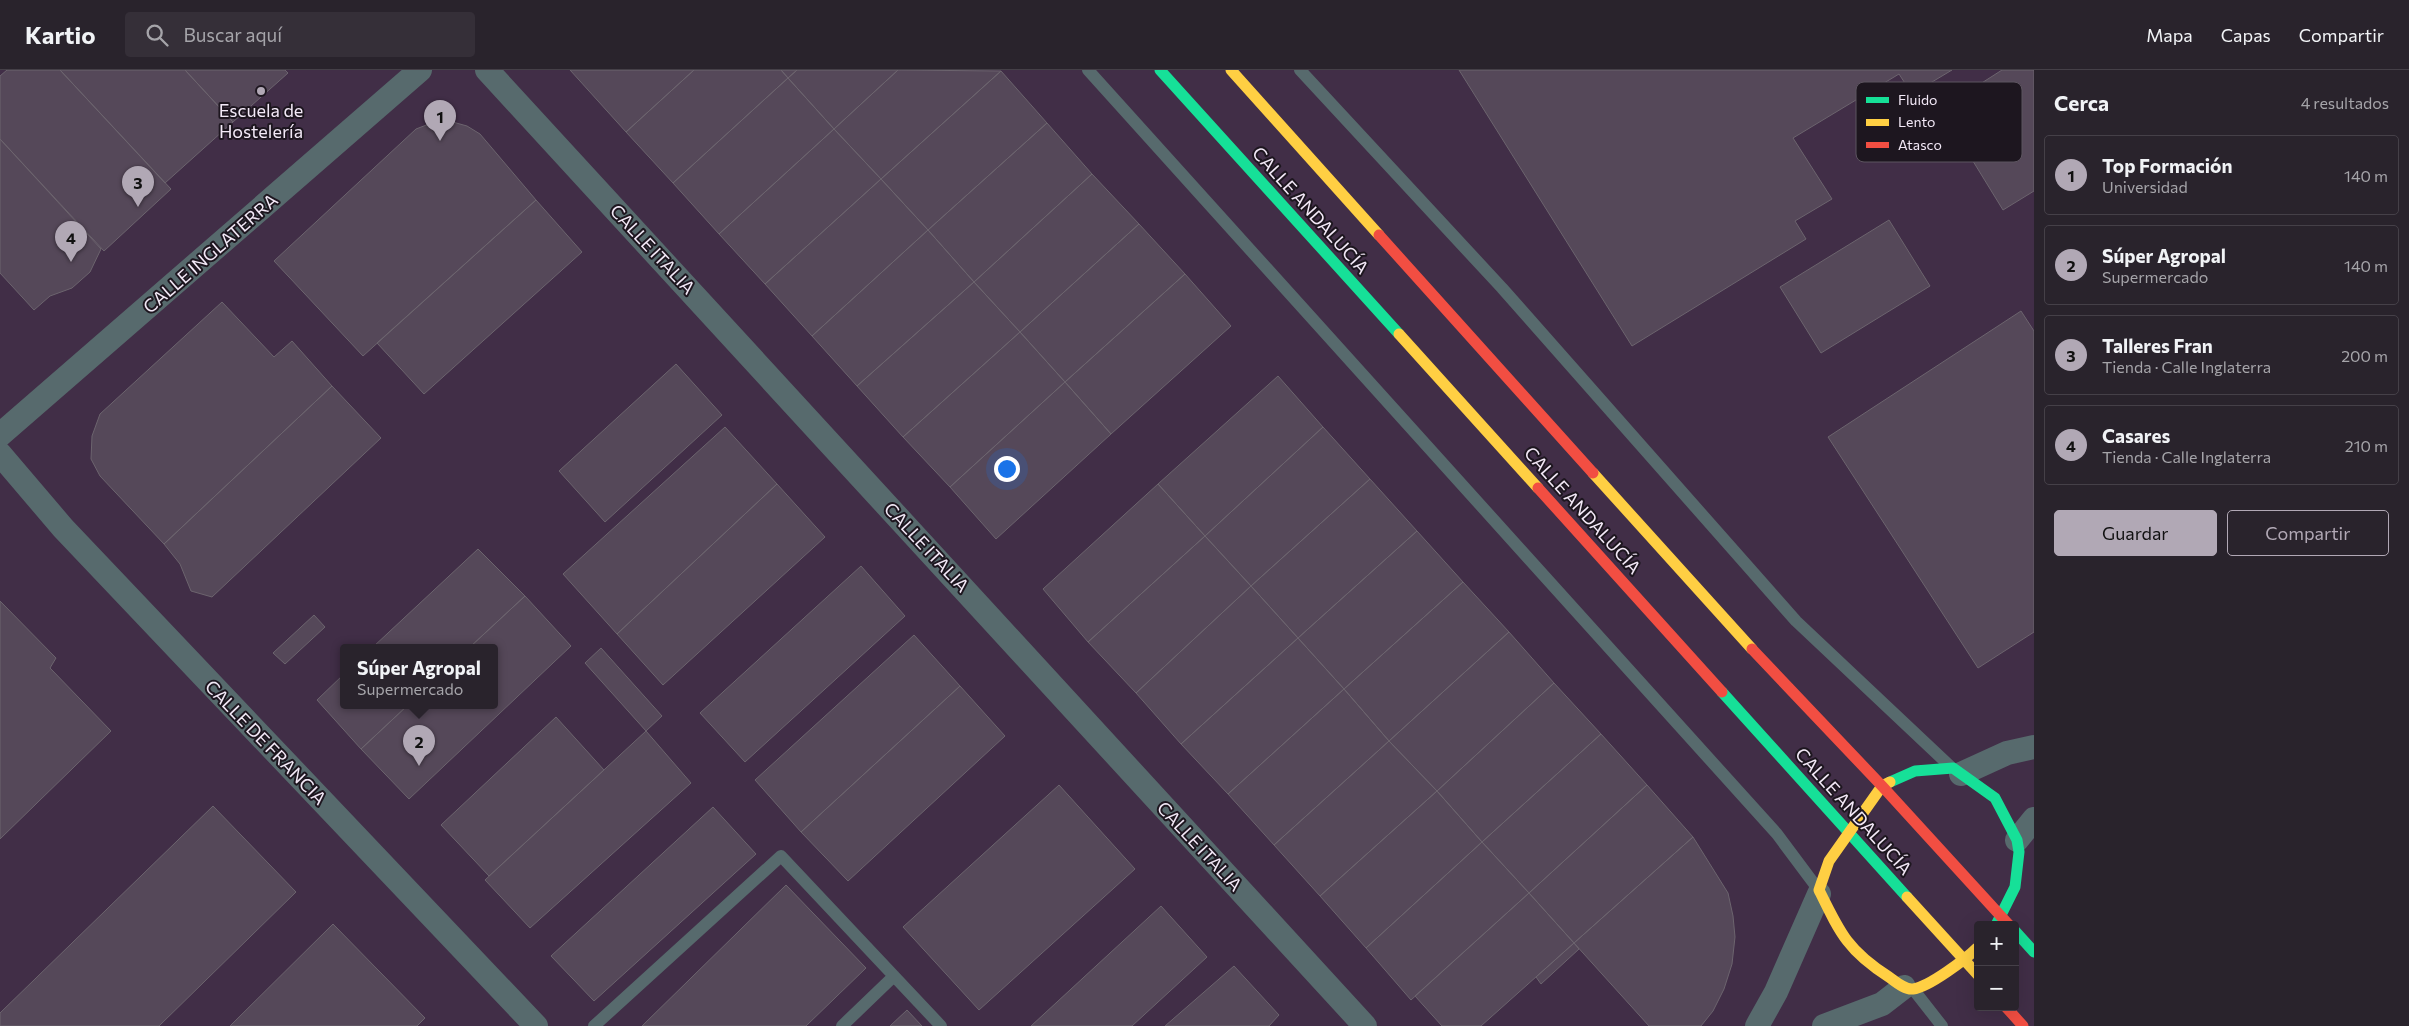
<!DOCTYPE html>
<html lang="es">
<meta charset="utf-8">
<style>
:root{--surface:#29232c;--page:#352f38;--text:#f1f3f6;--muted:#a5a4a9;--line:#454048;--accent:#b1a8b5}
body{margin:0;font-family:Commissioner,sans-serif;background:var(--page);color:var(--text)}
.controls{position:absolute;right:15px;bottom:15px;display:grid;overflow:hidden;border-radius:5px;box-shadow:0 5px 20px #0002}
.controls button{width:45px;height:45px;display:grid;place-items:center;padding:0;border:0;border-bottom:1px solid var(--line);background:var(--surface);color:var(--text);font:25px sans-serif}
.you{position:absolute;left:1006px;top:398px;width:18px;height:18px;margin:-12px;border:4px solid #fff;border-radius:50%;background:#1a73e8;box-shadow:0 0 0 8px #1a73e833}
.badge{display:grid;place-items:center;width:32px;height:32px;border-radius:50%;background:var(--accent);color:#111;font-size:16px;font-weight:700}
.pin{position:absolute;translate:-50% -41px;filter:drop-shadow(0 1px 2px #0008)}
.pin::after{content:'';position:absolute;top:26px;width:18px;height:15px;background:inherit;clip-path:polygon(0 0,100% 0,50% 100%)}
.popup{position:absolute;left:340px;top:574px;width:158px;height:65px;box-sizing:border-box;display:grid;place-content:center;border-radius:5px;background:var(--surface);filter:drop-shadow(0 1px 4px #0005);font-size:16px;white-space:nowrap;color:var(--muted)}
.popup b{font-size:19px;color:var(--text)}
.popup::after{content:'';position:absolute;left:50%;top:100%;margin-left:-10px;border:10px solid transparent;border-top-color:var(--surface)}
.list{margin:0;padding:0;list-style:none}
h2{display:flex;justify-content:space-between;align-items:center;height:65px;margin:0;padding:0 20px;font-size:21px}
h2 small{font-size:16px;font-weight:400;color:var(--muted)}
.list li{display:grid;grid-template-columns:32px 1fr auto;gap:15px;align-items:center;box-sizing:border-box;height:80px;margin:0 10px 10px;padding:0 10px;border:1px solid var(--line);border-radius:5px}
.list b{display:block;font-size:19px;white-space:nowrap}
.list p{margin:0;font-size:16px;white-space:nowrap;color:var(--muted)}
.list em{font-size:16px;font-style:normal;color:var(--muted)}
.actions{display:flex;gap:10px;padding:15px 20px}
.actions a{flex:1;padding:11px 0;border:1px solid var(--accent);border-radius:5px;text-align:center;font-size:18px;color:var(--accent)}
.actions .main{background:var(--accent);color:#111}
.icon{flex:none;width:28px;height:28px;fill:none;stroke:currentColor;stroke-width:2;stroke-linecap:round;stroke-linejoin:round}
.map{position:relative;flex:none;width:2034px;height:956px;overflow:hidden}
header{display:flex;align-items:center;gap:30px;box-sizing:border-box;height:70px;padding:0 25px;background:var(--surface);border-bottom:1px solid var(--line)}
header strong{font-size:24px}
nav{display:flex;gap:28px;margin-inline-start:auto;font-size:18px}
.search{width:350px;height:45px;background:var(--page);display:flex;align-items:center;gap:12px;box-sizing:border-box;padding:0 18px;border-radius:5px;color:var(--muted);font-size:19px}
main{display:flex}
aside{flex:1;background:var(--surface)}
.map>svg:first-child{display:block}
.built{fill:#412e47;fill-rule:evenodd}
.building{fill:#554859;stroke:#6c646e}
.lines{fill:none;stroke-linecap:round;stroke-linejoin:round}
.lane{stroke:#576a6d;stroke-width:12}
.street{stroke:#576a6d;stroke-width:24}
.fast{stroke:#16e098;stroke-width:11}
.slow{stroke:#ffcf43;stroke-width:11}
.jam{stroke:#f24e42;stroke-width:11}
.poi-dot{fill:#b1a8b5;stroke:#1d161f;stroke-width:2}
.labels{text-anchor:middle;dominant-baseline:central;stroke-width:4;stroke-linejoin:round;paint-order:stroke}
.poi-label{font-size:18px;fill:#f3e9f7;stroke:#1d161f}
.street-label{font-size:18px;fill:#f3e9f7;stroke:#1d161f}
.key{fill:#1d161f;stroke:#5d5560;stroke-width:1}
.key-label{font-size:14px;fill:#f3e9f7}
</style>
<header>
<strong>Kartio</strong>
<div class="search"><svg class="icon" aria-label="search" viewBox="0 0 24 24"><circle cx="10" cy="10" r="6"/><path d="M15 15l6 6"/></svg>Buscar aquí</div>
<nav><a>Mapa</a><a>Capas</a><a>Compartir</a></nav>
</header>
<main>
<div class="map">
<svg width="2034" height="956" viewBox="0 0 2034 956">
<rect width="100%" height="100%" fill="#372f3a"/>
<!-- built -->
<path class="built" d="M 0,0 L 2034,0 L 2034,956 L 0,956 ZM 344,577 L 494,577 L 494,635 L 344,635 ZM 1978,855 L 2015,855 L 2015,937 L 1978,937 Z"/>
<!-- building -->
<path class="building" d="M 7,0 L 60,0 L 171,119 L 104,181 L 0,69 L 0,6 Z
M 60,0 L 185,0 L 233,52 L 165,113 Z
M 185,0 L 285,0 L 288,3 L 233,52 Z
M 570,0 L 694,0 L 626,62 Z
M 694,0 L 781,0 L 788,8 L 673,113 L 626,62 Z
M 781,0 L 797,0 L 788,8 Z
M 797,0 L 898,0 L 834,59 L 788,8 Z
M 898,0 L 1001,1 L 881,109 L 834,59 Z
M 1459,0 L 1952,0 L 1912,24 L 1899,4 L 1793,68 L 1832,129 L 1795,151 L 1806,169 L 1632,276 Z
M 2002,0 L 2034,0 L 2034,121 L 2003,140 L 1941,39 Z
M 1001,1 L 1047,53 L 928,160 L 881,109 Z
M 788,8 L 834,59 L 719,164 L 673,113 Z
M 442,49 L 467,56 L 480,64 L 536,130 L 363,286 L 274,191 L 416,59 Z
M 1047,53 L 1092,104 L 974,212 L 928,160 Z
M 834,59 L 881,109 L 765,214 L 719,164 Z
M 0,69 L 101,179 L 90,202 L 72,218 L 50,226 L 34,240 L 0,203 Z
M 1092,104 L 1139,154 L 1020,262 L 974,212 Z
M 881,109 L 928,160 L 812,266 L 765,214 Z
M 536,130 L 582,182 L 424,324 L 377,273 Z
M 1889,150 L 1930,216 L 1821,283 L 1780,217 Z
M 1139,154 L 1185,204 L 1065,312 L 1020,262 Z
M 928,160 L 974,212 L 857,316 L 812,266 Z
M 1185,204 L 1231,256 L 1111,364 L 1065,312 Z
M 974,212 L 1020,262 L 903,367 L 857,316 Z
M 222,232 L 274,287 L 292,271 L 332,316 L 164,474 L 100,406 L 91,389 L 92,366 L 100,344 Z
M 2021,241 L 2034,261 L 2034,562 L 1978,598 L 1828,367 Z
M 1020,262 L 1065,312 L 950,417 L 903,367 Z
M 676,294 L 722,345 L 605,452 L 559,401 Z
M 1278,306 L 1323,357 L 1205,466 L 1158,414 Z
M 1065,312 L 1111,364 L 996,469 L 950,417 Z
M 332,316 L 381,368 L 212,527 L 191,521 L 180,494 L 164,474 Z
M 725,357 L 777,414 L 617,564 L 563,504 Z
M 1323,357 L 1370,409 L 1251,516 L 1205,466 Z
M 1370,409 L 1417,461 L 1298,568 L 1251,516 Z
M 777,414 L 825,467 L 663,615 L 617,564 Z
M 1158,414 L 1205,466 L 1088,572 L 1043,519 Z
M 1417,461 L 1463,512 L 1344,619 L 1298,568 Z
M 1205,466 L 1251,516 L 1136,623 L 1088,572 Z
M 478,479 L 525,526 L 470,577 L 373,577 Z
M 861,496 L 905,546 L 745,692 L 700,643 Z
M 1463,512 L 1509,562 L 1389,671 L 1344,619 Z
M 1251,516 L 1298,568 L 1181,674 L 1136,623 Z
M 525,526 L 571,576 L 409,729 L 361,679 L 408,635 L 494,635 L 494,577 L 470,577 Z
M 0,531 L 56,588 L 50,598 L 111,661 L 0,769 Z
M 314,545 L 325,557 L 285,594 L 273,583 Z
M 1509,562 L 1554,613 L 1437,721 L 1389,671 Z
M 914,565 L 960,616 L 801,762 L 755,710 Z
M 1298,568 L 1344,619 L 1228,724 L 1181,674 Z
M 601,578 L 662,646 L 646,661 L 585,593 Z
M 344,604 L 344,635 L 408,635 L 361,679 L 317,630 Z
M 1554,613 L 1601,664 L 1482,772 L 1437,721 Z
M 960,616 L 1005,666 L 848,811 L 801,762 Z
M 1344,619 L 1389,671 L 1274,775 L 1228,724 Z
M 556,647 L 604,700 L 489,806 L 441,755 Z
M 646,661 L 691,713 L 530,858 L 485,810 Z
M 1601,664 L 1647,715 L 1529,823 L 1482,772 Z
M 1389,671 L 1437,721 L 1320,826 L 1274,775 Z
M 1059,715 L 1135,799 L 979,940 L 903,857 Z
M 1647,715 L 1693,767 L 1574,873 L 1529,823 Z
M 1437,721 L 1482,772 L 1366,878 L 1320,826 Z
M 213,736 L 296,822 L 159,956 L 0,956 L 0,943 Z
M 713,737 L 756,784 L 594,931 L 551,886 Z
M 1693,767 L 1728,823 L 1733,846 L 1735,867 L 1732,894 L 1724,919 L 1713,941 L 1701,956 L 1649,956 L 1574,873 Z
M 1482,772 L 1529,823 L 1411,930 L 1366,878 Z
M 786,815 L 866,898 L 806,956 L 642,956 Z
M 1529,823 L 1574,873 L 1481,956 L 1442,956 L 1415,926 Z
M 1161,836 L 1207,887 L 1132,956 L 1031,956 Z
M 333,854 L 425,948 L 417,956 L 230,956 Z
M 1574,873 L 1579,879 L 1541,914 L 1536,907 Z
M 1234,896 L 1279,945 L 1269,956 L 1165,956 Z
M 907,940 L 922,956 L 890,956 Z"/>
<g class="lines">
<!-- lane -->
<path class="lane" d="M 1088,0 L 1777,764 L 1818,819
M 1300,0 L 1502,218 L 1796,551 L 1951,697
M 1913,919 L 1942,956
M 594,956 L 781,786 L 941,956
M 842,956 L 894,906"/>
<!-- street -->
<path class="street" d="M 487,0 L 1365,956
M 0,365 L 420,0
M 0,384 L 63,458 L 536,956
M 1961,704 L 2007,683 L 2034,677
M 2017,770 L 2034,749
M 1757,956 L 1776,922 L 1819,824
M 1824,956 L 1882,934 L 1904,917"/>
<!-- fast -->
<path class="fast" d="M 1160,0 L 1399,264
M 1722,622 L 1907,827
M 1890,712 L 1915,701 L 1953,698 L 1995,728 L 2017,770 L 2019,782 L 2015,817 L 1996,855
M 2015,861 L 2034,882"/>
<!-- slow -->
<path class="slow" d="M 1231,0 L 1379,165
M 1399,264 L 1538,418
M 1593,403 L 1752,579
M 1890,712 L 1882,716 L 1829,791 L 1819,820 C 1840,863 1848,881 1889,907 C 1896,912 1905,920 1913,919 C 1929,917 1966,889 1977,878
M 1907,827 L 1978,905"/>
<!-- jam -->
<path class="jam" d="M 1379,165 L 1593,403
M 1538,418 L 1722,622
M 1752,579 L 1882,716 L 2009,855
M 2006,937 L 2023,956"/>
</g>
<!-- markers -->
<circle class="poi-dot" cx="261" cy="21" r="5"/>
<g class="labels">
<!-- poi labels -->
<g class="poi-label">
<text x="261" y="40">Escuela de<tspan x="261" dy="21">Hostelería</tspan></text>
</g>
<!-- street labels -->
<g class="street-label">
<text transform="translate(1311 140) rotate(48)">CALLE ANDALUCÍA</text>
<text transform="translate(653 179) rotate(47)">CALLE ITALIA</text>
<text transform="translate(210 183) rotate(-41)">CALLE INGLATERRA</text>
<text transform="translate(1583 440) rotate(48)">CALLE ANDALUCÍA</text>
<text transform="translate(927 477) rotate(47)">CALLE ITALIA</text>
<text transform="translate(266 672) rotate(46)">CALLE DE FRANCIA</text>
<text transform="translate(1854 741) rotate(48)">CALLE ANDALUCÍA</text>
<text transform="translate(1200 776) rotate(47)">CALLE ITALIA</text>
</g>
</g>
<!-- legend -->
<rect x="1856" y="12" width="166" height="80" rx="8" class="key"/>
<rect x="1866" y="27" width="23" height="6" fill="#16e098"/>
<rect x="1866" y="49" width="23" height="7" fill="#ffcf43"/>
<rect x="1866" y="72" width="23" height="6" fill="#f24e42"/>
<g class="key-label">
<text x="1898" y="35">Fluido</text>
<text x="1898" y="57">Lento</text>
<text x="1898" y="80">Atasco</text>
</g>
</svg>
<div class="controls">
<button>+</button>
<button>−</button>
</div>
<div class="you"></div>
<div class="pin badge" style="left:440px;top:71px">1</div>
<div class="pin badge" style="left:419px;top:696px">2</div>
<div class="popup"><b>Súper Agropal</b>Supermercado</div>
<div class="pin badge" style="left:138px;top:137px">3</div>
<div class="pin badge" style="left:71px;top:192px">4</div>
</div>
<aside>
<h2>Cerca<small>4 resultados</small></h2>
<ul class="list">
<li><span class="badge">1</span><div><b>Top Formación</b><p>Universidad</p></div><em>140 m</em></li>
<li><span class="badge">2</span><div><b>Súper Agropal</b><p>Supermercado</p></div><em>140 m</em></li>
<li><span class="badge">3</span><div><b>Talleres Fran</b><p>Tienda · Calle Inglaterra</p></div><em>200 m</em></li>
<li><span class="badge">4</span><div><b>Casares</b><p>Tienda · Calle Inglaterra</p></div><em>210 m</em></li>
</ul>
<div class="actions"><a class="main">Guardar</a><a>Compartir</a></div>
</aside>
</main>
